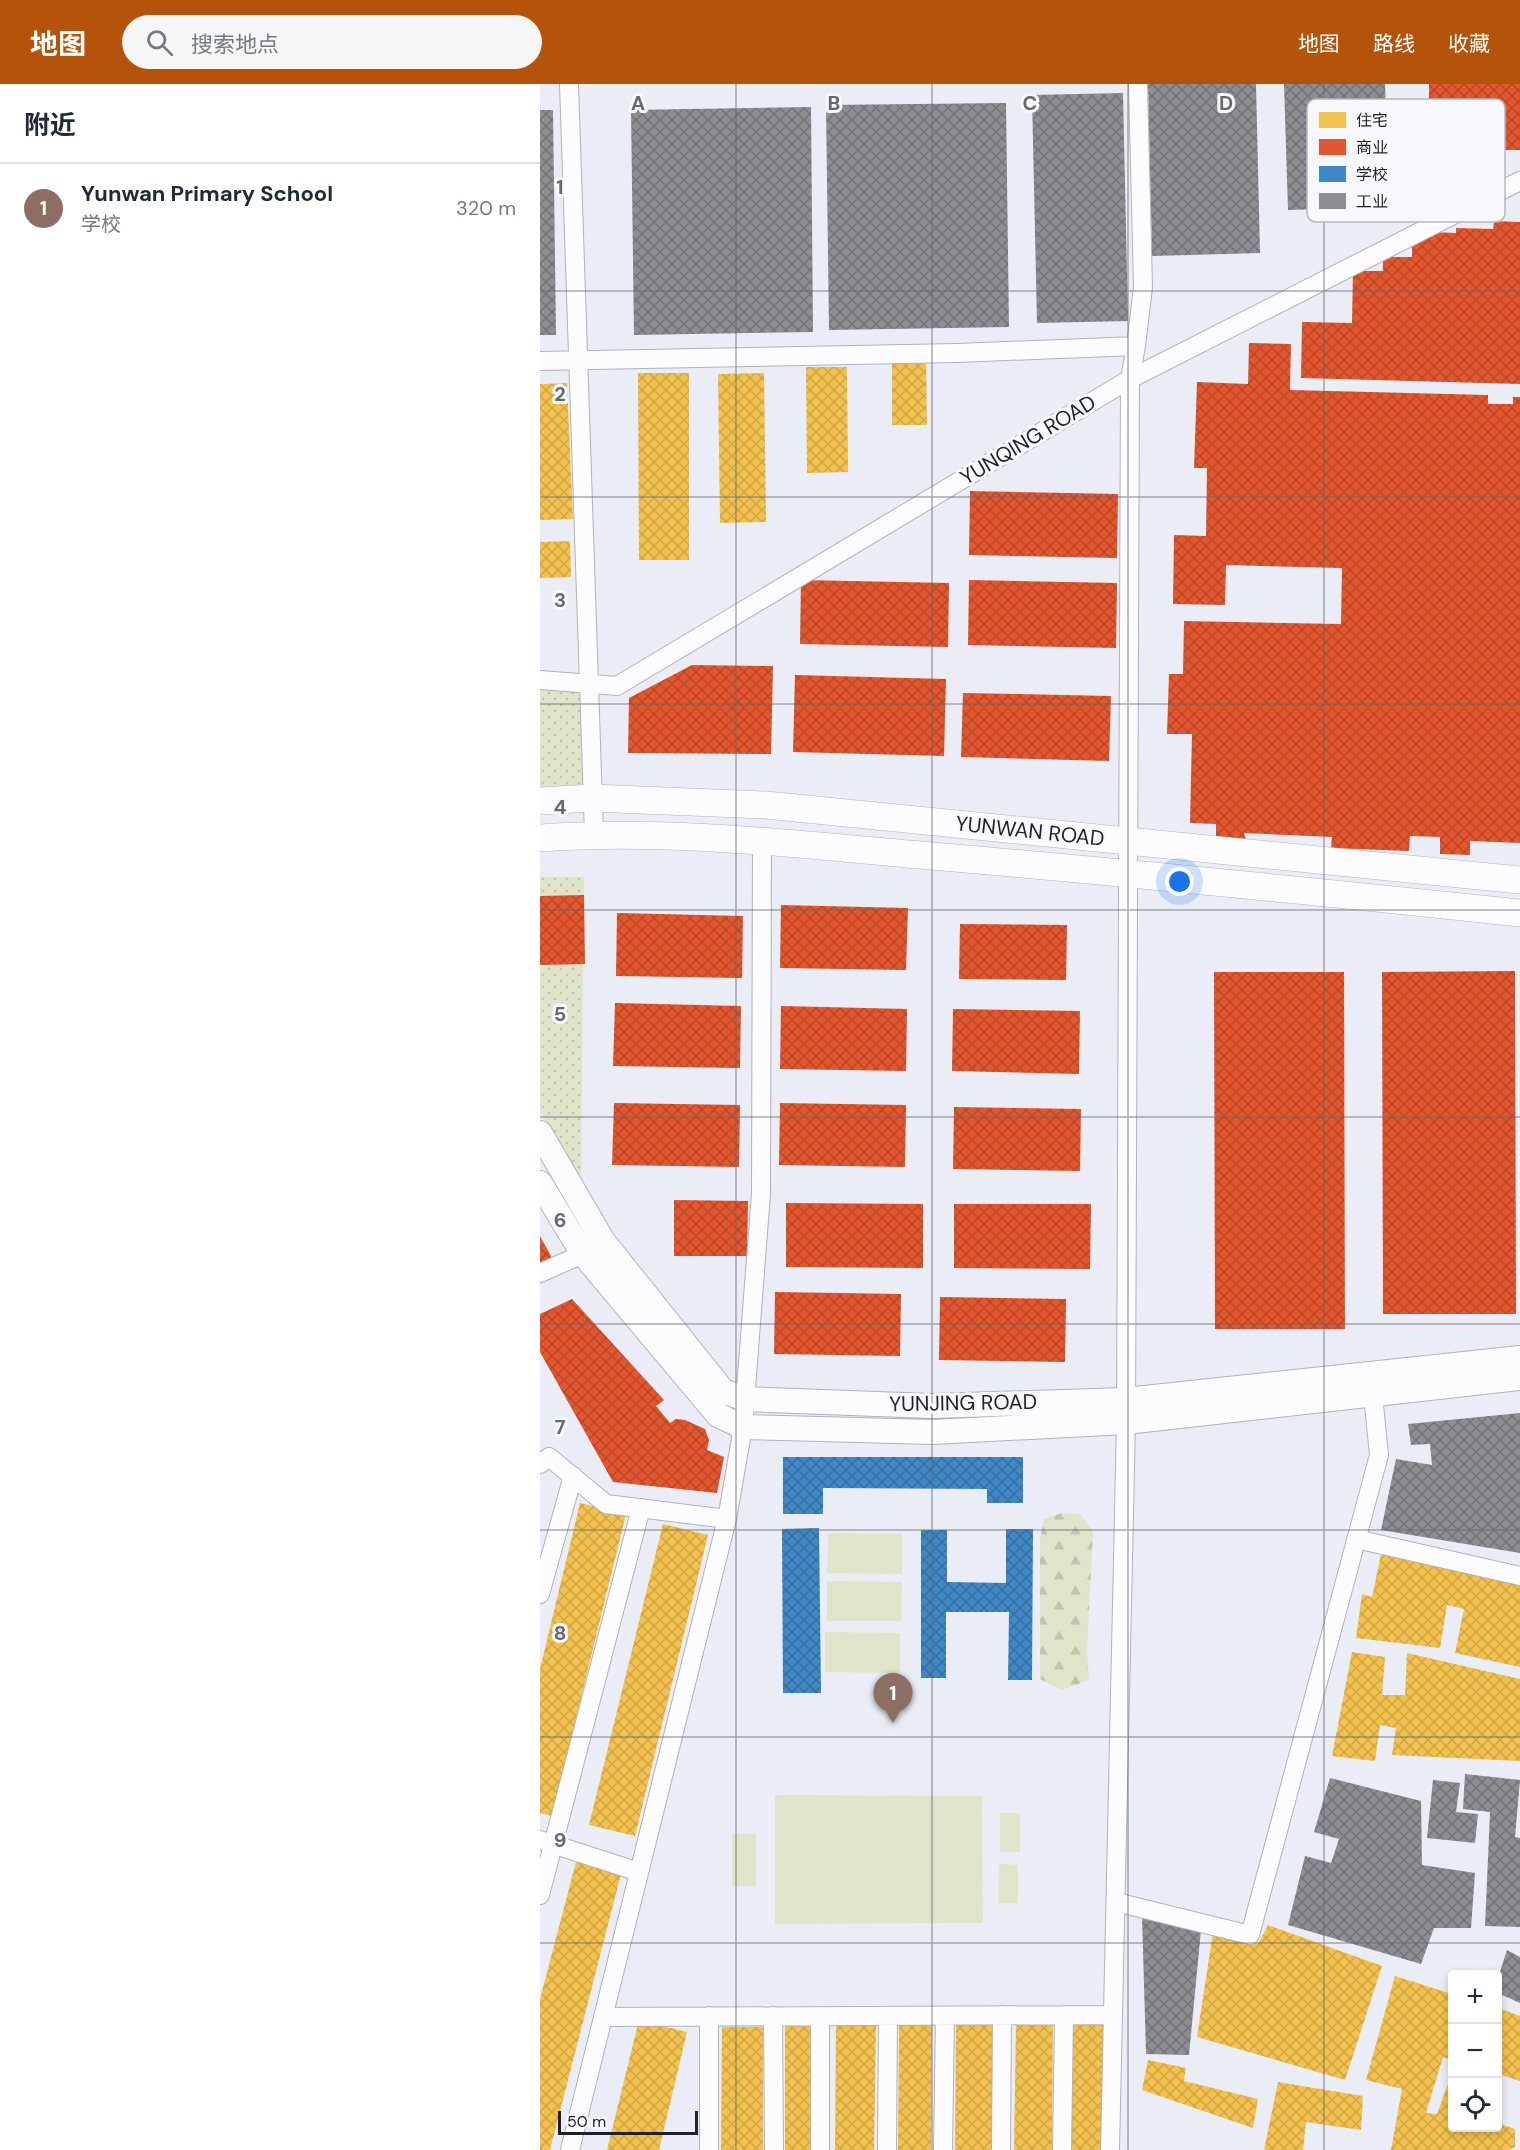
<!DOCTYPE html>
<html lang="zh">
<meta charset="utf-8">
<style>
:root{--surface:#fff;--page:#f6f6f7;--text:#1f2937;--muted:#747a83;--line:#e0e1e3;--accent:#b45309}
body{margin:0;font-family:"DM Sans","Noto Sans SC",sans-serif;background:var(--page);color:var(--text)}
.controls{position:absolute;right:18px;bottom:18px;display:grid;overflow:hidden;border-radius:6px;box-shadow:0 3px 9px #0003}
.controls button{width:54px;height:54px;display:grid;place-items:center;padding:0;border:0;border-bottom:2px solid var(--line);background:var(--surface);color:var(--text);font:30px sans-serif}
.scale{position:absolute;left:18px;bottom:15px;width:140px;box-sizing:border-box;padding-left:6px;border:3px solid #1e212a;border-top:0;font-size:16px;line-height:21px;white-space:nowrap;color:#1e212a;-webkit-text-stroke:4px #f6f8fd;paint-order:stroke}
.you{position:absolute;left:640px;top:798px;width:21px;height:21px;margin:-15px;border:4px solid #fff;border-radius:50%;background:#1a73e8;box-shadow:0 0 0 9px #1a73e833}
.badge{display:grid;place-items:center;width:39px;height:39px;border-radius:50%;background:var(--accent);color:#fff;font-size:20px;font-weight:700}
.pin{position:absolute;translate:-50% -50px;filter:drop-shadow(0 2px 3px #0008)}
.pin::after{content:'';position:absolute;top:32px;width:21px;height:18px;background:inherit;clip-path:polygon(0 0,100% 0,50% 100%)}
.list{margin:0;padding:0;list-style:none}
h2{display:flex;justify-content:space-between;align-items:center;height:78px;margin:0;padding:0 24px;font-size:26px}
h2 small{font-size:20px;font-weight:400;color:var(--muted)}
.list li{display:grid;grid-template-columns:39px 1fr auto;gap:18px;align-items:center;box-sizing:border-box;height:90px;padding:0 24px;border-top:2px solid var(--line)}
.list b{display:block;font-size:22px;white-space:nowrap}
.list p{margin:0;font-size:20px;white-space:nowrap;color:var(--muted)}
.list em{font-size:20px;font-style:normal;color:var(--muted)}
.icon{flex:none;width:33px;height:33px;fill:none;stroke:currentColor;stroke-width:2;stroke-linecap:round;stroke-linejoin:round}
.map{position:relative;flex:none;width:980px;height:2066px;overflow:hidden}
header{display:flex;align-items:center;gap:36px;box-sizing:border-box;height:84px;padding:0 30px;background:var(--accent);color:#fff}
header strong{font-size:28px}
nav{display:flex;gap:33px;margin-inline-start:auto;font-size:21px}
.search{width:420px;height:54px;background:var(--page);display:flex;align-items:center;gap:15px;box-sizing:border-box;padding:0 21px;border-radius:33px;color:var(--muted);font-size:22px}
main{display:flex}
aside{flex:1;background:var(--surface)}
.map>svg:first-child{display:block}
.forest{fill:url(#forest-firs)}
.park{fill:url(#park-dots)}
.garden{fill:#e0e4cb}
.homes{fill:url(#homes-cross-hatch)}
.shops{fill:url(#shops-cross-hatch)}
.schools{fill:url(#schools-cross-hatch)}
.industry{fill:url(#industry-cross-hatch)}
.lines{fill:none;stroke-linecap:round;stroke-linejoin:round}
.minor-casing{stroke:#b0b2bb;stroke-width:20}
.tertiary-casing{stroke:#b0b2bb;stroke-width:26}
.secondary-casing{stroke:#b0b2bb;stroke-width:28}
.minor{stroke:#fcfcfe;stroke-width:18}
.tertiary{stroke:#fcfcfe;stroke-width:24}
.secondary{stroke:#fcfcfe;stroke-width:27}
.grid{fill:none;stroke:#656871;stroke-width:1.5;stroke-opacity:0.55}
.labels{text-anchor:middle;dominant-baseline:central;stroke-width:6;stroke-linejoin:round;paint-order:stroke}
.street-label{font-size:21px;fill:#1e212a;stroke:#f6f8fd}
.key{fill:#f6f8fd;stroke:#b5b8be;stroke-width:1.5}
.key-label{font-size:16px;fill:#1e212a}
.grid-label{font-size:20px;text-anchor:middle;font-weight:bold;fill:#656871;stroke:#f6f8fd;stroke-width:6;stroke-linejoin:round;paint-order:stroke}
</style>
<header>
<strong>地图</strong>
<div class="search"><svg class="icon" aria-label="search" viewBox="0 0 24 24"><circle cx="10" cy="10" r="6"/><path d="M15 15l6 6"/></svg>搜索地点</div>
<nav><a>地图</a><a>路线</a><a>收藏</a></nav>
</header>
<main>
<aside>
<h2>附近<small></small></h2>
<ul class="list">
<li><span class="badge" style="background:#8d6e63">1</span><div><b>Yunwan Primary School</b><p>学校</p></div><em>320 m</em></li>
</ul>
</aside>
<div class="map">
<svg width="980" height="2066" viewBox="0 0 980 2066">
<defs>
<pattern id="forest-firs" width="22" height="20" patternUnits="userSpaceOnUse" patternTransform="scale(1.5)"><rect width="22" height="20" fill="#e0e4cb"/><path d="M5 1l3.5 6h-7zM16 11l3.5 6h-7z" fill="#c0c3ae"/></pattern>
<pattern id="park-dots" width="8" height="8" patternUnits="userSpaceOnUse" patternTransform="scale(1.5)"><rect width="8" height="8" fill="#e0e4cb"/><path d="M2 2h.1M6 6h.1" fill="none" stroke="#c0c3ae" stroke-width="1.8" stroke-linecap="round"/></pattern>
<pattern id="homes-cross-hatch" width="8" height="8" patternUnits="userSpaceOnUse" patternTransform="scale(1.5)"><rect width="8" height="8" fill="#f2c14e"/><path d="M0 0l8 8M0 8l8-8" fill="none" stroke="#cfa644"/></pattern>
<pattern id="shops-cross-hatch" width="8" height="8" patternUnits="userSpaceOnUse" patternTransform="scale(1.5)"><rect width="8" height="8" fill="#e4572e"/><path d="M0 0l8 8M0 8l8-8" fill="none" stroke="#b84827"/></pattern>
<pattern id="schools-cross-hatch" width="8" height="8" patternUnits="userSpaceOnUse" patternTransform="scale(1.5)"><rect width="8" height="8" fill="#3f88c5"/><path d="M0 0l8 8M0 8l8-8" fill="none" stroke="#346fa0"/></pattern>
<pattern id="industry-cross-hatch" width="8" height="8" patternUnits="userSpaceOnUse" patternTransform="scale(1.5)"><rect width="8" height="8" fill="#8d8d92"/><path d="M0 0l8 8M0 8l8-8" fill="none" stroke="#737377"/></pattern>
</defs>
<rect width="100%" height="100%" fill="#eaedf6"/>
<!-- forest -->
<path class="forest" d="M 522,1429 L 540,1430 L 553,1447 L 547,1566 L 549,1596 L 522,1606 L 500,1595 L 500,1456 L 504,1435 Z"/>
<!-- park -->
<path class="park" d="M 0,604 L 42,608 L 45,705 L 0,706 Z
M 0,793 L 44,793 L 41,1100 L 0,1027 Z"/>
<!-- garden -->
<path class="garden" d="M 288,1449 L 362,1450 L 362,1490 L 287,1489 Z
M 287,1497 L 362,1498 L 361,1537 L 287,1537 Z
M 285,1548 L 360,1549 L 360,1589 L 285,1588 Z
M 235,1711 L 442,1712 L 443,1839 L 235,1840 Z
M 460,1729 L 480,1729 L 480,1768 L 460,1768 Z
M 192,1750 L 216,1750 L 216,1802 L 192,1802 Z
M 459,1780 L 478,1781 L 478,1819 L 458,1819 Z"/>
<!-- homes -->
<path class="homes" d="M 386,278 L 387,341 L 352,341 L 352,279 Z
M 266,283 L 307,283 L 308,388 L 267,389 Z
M 98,289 L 149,289 L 149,476 L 99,476 Z
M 224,289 L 226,438 L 180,439 L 178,290 Z
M 27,299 L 33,435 L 0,436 L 0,300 Z
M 30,457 L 31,493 L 0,494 L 0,458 Z
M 40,1419 L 86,1430 L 12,1732 L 0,1729 L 0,1585 Z
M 123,1440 L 168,1451 L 95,1752 L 49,1741 Z
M 841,1470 L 980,1501 L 980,1583 L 915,1569 L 924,1525 L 907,1521 L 900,1564 L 816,1554 L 822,1510 L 832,1513 Z
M 812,1568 L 845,1573 L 842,1611 L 865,1611 L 867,1569 L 980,1595 L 980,1677 L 852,1671 L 856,1644 L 840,1641 L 835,1677 L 792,1672 Z
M 36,1778 L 81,1790 L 10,2066 L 0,2066 L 0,1915 Z
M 728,1841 L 842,1882 L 805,1996 L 657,1953 L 673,1848 L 718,1860 Z
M 855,1892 L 912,1910 L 912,1976 L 903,1973 L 886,2029 L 897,2030 L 912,1989 L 912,2044 L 958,2044 L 958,2039 L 975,2045 L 975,2063 L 968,2066 L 851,2066 L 862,2005 L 826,1996 Z
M 958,1924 L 980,1932 L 980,1997 L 958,1990 Z
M 99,1936 L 147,1948 L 119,2066 L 67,2066 Z
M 530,1936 L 564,1938 L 562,2066 L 529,2066 Z
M 416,1937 L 454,1937 L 453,2066 L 415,2066 Z
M 476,1938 L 513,1939 L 512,2066 L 474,2066 Z
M 245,1939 L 274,1939 L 273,2066 L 245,2066 Z
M 296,1941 L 336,1941 L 334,2066 L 295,2066 Z
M 359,1941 L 392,1941 L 391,2066 L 358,2066 Z
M 182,1943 L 223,1943 L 223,2066 L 181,2066 Z
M 608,1976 L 646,1984 L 644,1997 L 718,2015 L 713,2044 L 602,2006 Z
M 738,1998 L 823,2012 L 821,2046 L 766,2038 L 763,2066 L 724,2066 Z"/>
<!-- shops -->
<path class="shops" d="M 889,0 L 980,0 L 980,66 L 889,66 Z
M 954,137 L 980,138 L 980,300 L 761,294 L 762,238 L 812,239 L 813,187 L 843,187 L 843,173 L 872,173 L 872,158 L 889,148 L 916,149 L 916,144 L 953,145 Z
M 709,259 L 751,260 L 750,306 L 948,311 L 948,320 L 973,320 L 973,313 L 980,313 L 980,759 L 930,757 L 930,771 L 900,770 L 900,753 L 870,752 L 869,767 L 791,764 L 792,753 L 704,749 L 706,756 L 676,755 L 676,740 L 650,739 L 652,650 L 627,650 L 629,590 L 643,590 L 644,537 L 801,540 L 802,484 L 686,481 L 685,521 L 633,520 L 634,451 L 666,452 L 667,384 L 654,384 L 657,298 L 708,300 Z
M 430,407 L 578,410 L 577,474 L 429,471 Z
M 261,496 L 409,499 L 408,563 L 260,560 Z
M 429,496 L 577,499 L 576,564 L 428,561 Z
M 152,581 L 233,582 L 231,670 L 88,669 L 89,614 Z
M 255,591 L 406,595 L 404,672 L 253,668 Z
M 423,609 L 571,612 L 569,677 L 421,673 Z
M 44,811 L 45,880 L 0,881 L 0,812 Z
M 241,821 L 368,824 L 366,886 L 240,884 Z
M 77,829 L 203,832 L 202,894 L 76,892 Z
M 420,840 L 527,841 L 526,896 L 419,895 Z
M 975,887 L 976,1230 L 843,1230 L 842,888 Z
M 674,888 L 804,888 L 805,1245 L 675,1245 Z
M 75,919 L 201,922 L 200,984 L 73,982 Z
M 241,922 L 367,925 L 366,987 L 240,985 Z
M 413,925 L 540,927 L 539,990 L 412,987 Z
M 74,1019 L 200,1021 L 199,1083 L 72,1081 Z
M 240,1019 L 366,1021 L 365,1083 L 239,1081 Z
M 414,1023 L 541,1025 L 540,1087 L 413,1085 Z
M 134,1116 L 208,1117 L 207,1172 L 134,1172 Z
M 246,1119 L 383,1120 L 383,1184 L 246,1183 Z
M 414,1120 L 551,1120 L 550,1185 L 414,1184 Z
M 0,1152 L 12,1174 L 0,1181 Z
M 235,1208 L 361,1210 L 360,1272 L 234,1270 Z
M 400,1213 L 526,1215 L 525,1278 L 399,1276 Z
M 32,1215 L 124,1316 L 116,1322 L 130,1339 L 136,1335 L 145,1336 L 165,1345 L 169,1356 L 167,1366 L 184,1373 L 177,1409 L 73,1398 L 0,1268 L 0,1230 Z"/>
<!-- schools -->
<path class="schools" d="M 243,1373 L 483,1373 L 483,1419 L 447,1419 L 447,1405 L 283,1404 L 283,1430 L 243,1430 Z
M 279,1444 L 281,1609 L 243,1609 L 242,1445 Z
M 466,1445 L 493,1445 L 492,1596 L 468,1596 L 469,1528 L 406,1528 L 406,1594 L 381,1594 L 381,1446 L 407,1446 L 407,1498 L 466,1499 Z"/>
<!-- industry -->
<path class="industry" d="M 608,0 L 716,0 L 720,169 L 612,172 Z
M 744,0 L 845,0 L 850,123 L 748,126 Z
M 583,9 L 588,237 L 497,239 L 492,11 Z
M 466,19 L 469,243 L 289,246 L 286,21 Z
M 271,23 L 273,248 L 94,251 L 91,26 Z
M 0,26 L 13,26 L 16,251 L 0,251 Z
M 980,1329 L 980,1469 L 841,1446 L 856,1375 L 892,1381 L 890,1360 L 871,1361 L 868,1340 Z
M 925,1690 L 980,1696 L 975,1753 L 980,1754 L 980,1843 L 945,1842 L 950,1728 L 923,1725 Z
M 790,1694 L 881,1717 L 882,1781 L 935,1789 L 931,1844 L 894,1844 L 881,1880 L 748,1841 L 765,1772 L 791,1779 L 799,1755 L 774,1748 Z
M 893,1696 L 920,1699 L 916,1728 L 938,1730 L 935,1759 L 887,1754 Z
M 602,1831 L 661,1846 L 649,1971 L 606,1970 Z
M 967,1866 L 980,1873 L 980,1919 L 958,1909 L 958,1894 Z"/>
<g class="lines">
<!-- minor casing -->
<g class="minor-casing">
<path id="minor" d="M 29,0 L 54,750
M 596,262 L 603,203 L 598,0
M 0,277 L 417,269 L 596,262 L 590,295 L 586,1338 L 570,2066
M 0,596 L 77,602 L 590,295 L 980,97
M 0,1189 L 43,1170
M 0,1380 L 9,1373 L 66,1420 L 187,1435
M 816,1455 L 980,1492
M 0,1510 L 33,1392
M 0,1756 L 99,1788
M 0,1811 L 101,1424
M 576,1818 L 710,1851 L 839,1371 L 833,1311
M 169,1932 L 169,2066
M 233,1932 L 234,2066
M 63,1933 L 573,1931
M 30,2066 L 187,1435 L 203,1343 L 221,1110 L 222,756
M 280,2066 L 280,1932
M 347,2066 L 348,1932
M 403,2066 L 405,1932
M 461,2066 L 462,1931
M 522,2066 L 524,1931"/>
</g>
<!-- tertiary casing -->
<g class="tertiary-casing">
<path id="tertiary" d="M 0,1049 L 63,1157 L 183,1307 L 205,1315 L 391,1322 L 586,1316 L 980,1274
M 0,1099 L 43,1170 L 178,1331 L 203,1343 L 393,1348 L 586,1338 L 980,1294"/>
</g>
<!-- secondary casing -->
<g class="secondary-casing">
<path id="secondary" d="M 0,717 L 52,714 L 226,721 L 980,796
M 0,754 C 127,745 254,760 380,771 C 580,788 780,808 980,829"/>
</g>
<!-- minor -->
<use href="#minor" class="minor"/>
<!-- tertiary -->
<use href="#tertiary" class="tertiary"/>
<!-- secondary -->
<use href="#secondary" class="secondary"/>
</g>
<!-- grid -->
<path class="grid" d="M 196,0 L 196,2066M 392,0 L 392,2066M 588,0 L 588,2066M 784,0 L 784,2066M 0,207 L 980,207M 0,413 L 980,413M 0,620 L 980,620M 0,826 L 980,826M 0,1033 L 980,1033M 0,1240 L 980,1240M 0,1446 L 980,1446M 0,1653 L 980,1653M 0,1859 L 980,1859"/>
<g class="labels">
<!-- street labels -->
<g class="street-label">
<text transform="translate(488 356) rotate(-31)">YUNQING ROAD</text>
<text transform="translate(490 747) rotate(6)">YUNWAN ROAD</text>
<text transform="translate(423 1319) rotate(-1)">YUNJING ROAD</text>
</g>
</g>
<!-- legend -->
<rect x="767" y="15" width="198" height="123" rx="9" class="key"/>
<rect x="779" y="28" width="27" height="16" fill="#f2c14e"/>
<rect x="779" y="55" width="27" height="16" fill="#e4572e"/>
<rect x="779" y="82" width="27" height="16" fill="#3f88c5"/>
<rect x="779" y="109" width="27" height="16" fill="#8d8d92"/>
<g class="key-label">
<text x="816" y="42">住宅</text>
<text x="816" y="69">商业</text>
<text x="816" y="96">学校</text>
<text x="816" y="123">工业</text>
</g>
<g class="grid-label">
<text x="98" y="26">A</text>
<text x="294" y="26">B</text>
<text x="490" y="26">C</text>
<text x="686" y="26">D</text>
<text x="20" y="110">1</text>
<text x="20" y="317">2</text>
<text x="20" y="523">3</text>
<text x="20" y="730">4</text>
<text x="20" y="937">5</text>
<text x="20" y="1143">6</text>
<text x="20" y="1350">7</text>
<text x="20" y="1556">8</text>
<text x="20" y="1763">9</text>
</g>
</svg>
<div class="controls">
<button>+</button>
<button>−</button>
<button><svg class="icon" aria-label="locate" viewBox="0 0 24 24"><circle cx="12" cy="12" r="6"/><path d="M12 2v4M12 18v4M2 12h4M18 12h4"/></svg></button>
</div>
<div class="scale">50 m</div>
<div class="you"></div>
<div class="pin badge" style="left:353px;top:1639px;background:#8d6e63">1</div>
</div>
</main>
